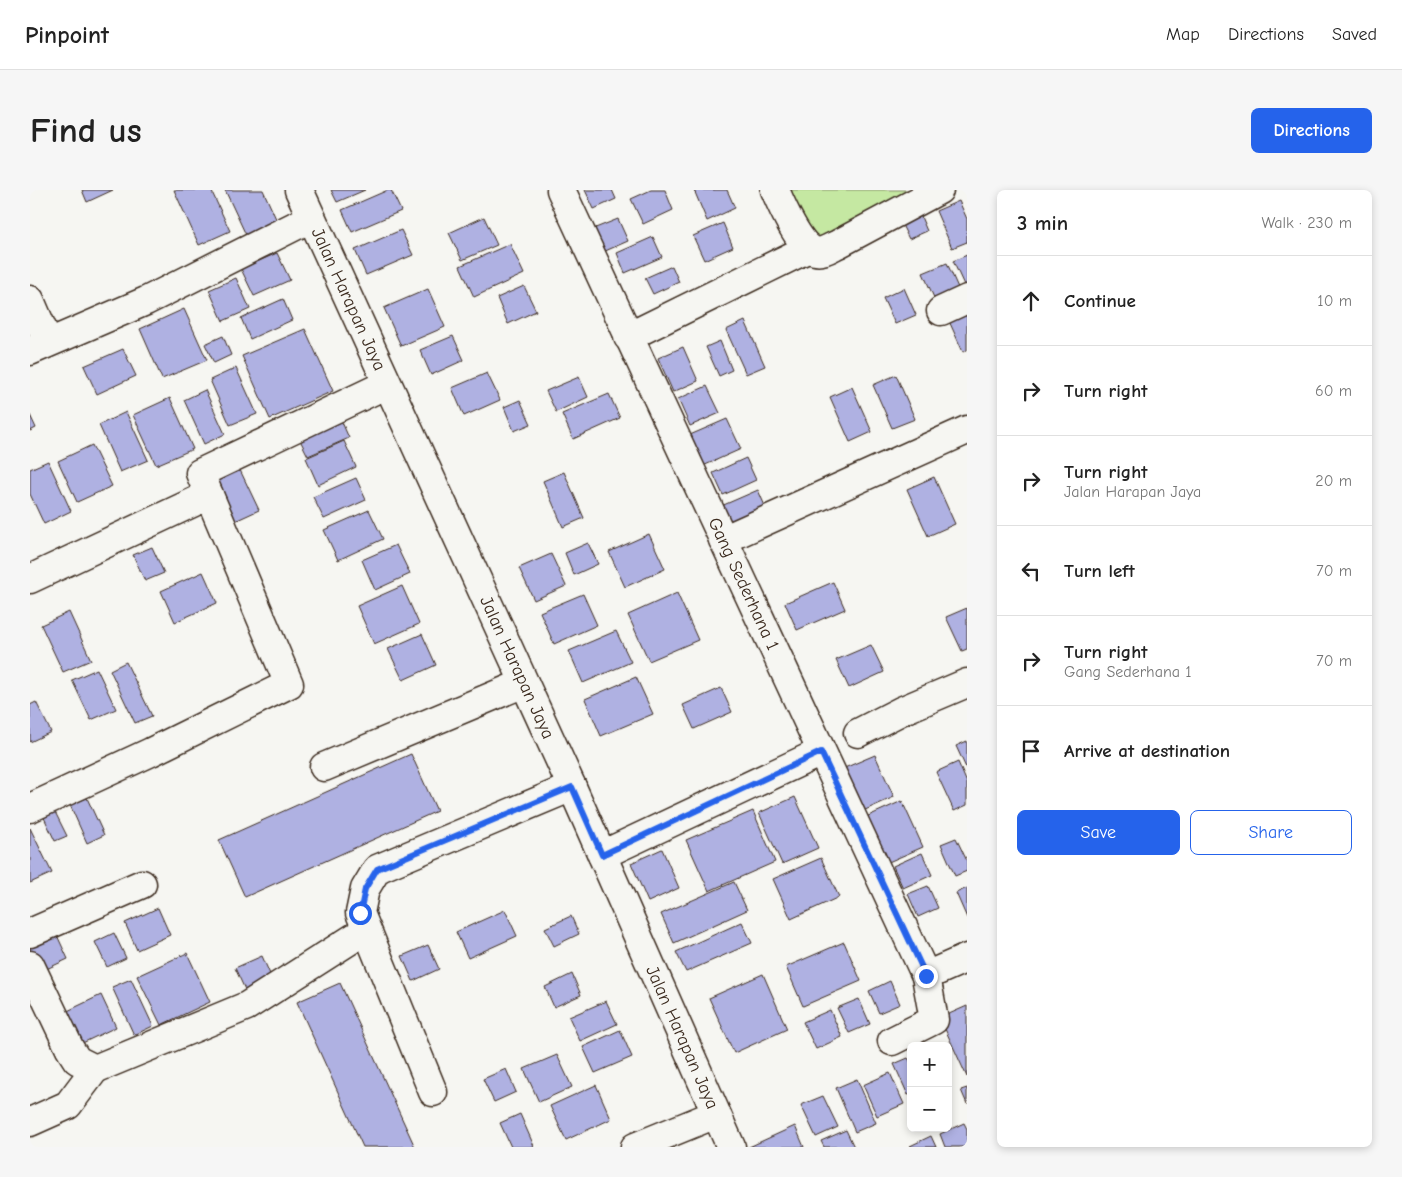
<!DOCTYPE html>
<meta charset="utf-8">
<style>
:root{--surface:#fff;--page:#f6f6f6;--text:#222;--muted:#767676;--line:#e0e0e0;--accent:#2563eb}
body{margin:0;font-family:"Comic Neue",sans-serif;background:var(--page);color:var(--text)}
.controls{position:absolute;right:15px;bottom:15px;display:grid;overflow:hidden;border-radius:8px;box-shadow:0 2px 8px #0003}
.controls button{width:45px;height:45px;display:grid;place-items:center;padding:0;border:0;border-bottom:1px solid var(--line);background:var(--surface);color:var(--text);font:25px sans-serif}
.stop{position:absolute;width:15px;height:15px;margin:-11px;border:4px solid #2563eb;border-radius:50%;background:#fff}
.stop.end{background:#2563eb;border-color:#fff;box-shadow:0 1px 5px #0008}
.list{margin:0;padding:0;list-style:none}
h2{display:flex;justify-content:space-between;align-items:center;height:65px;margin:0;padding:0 20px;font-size:21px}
h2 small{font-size:16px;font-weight:400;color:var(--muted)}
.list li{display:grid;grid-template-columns:32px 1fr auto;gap:15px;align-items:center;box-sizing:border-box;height:90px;padding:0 20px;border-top:1px solid var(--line)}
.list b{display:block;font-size:19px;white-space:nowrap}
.list p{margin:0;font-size:16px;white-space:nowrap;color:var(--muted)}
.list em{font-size:16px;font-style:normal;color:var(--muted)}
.actions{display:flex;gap:10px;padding:15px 20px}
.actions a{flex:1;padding:11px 0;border:1px solid var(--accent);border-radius:8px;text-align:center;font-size:18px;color:var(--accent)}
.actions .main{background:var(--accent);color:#fff}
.icon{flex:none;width:28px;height:28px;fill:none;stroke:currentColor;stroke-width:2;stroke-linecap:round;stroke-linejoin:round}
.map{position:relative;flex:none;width:937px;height:957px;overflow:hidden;border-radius:8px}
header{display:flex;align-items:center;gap:30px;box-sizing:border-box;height:70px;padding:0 25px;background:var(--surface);border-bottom:1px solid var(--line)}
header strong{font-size:24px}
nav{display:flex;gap:28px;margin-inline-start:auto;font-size:18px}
.intro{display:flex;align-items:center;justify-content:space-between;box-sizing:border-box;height:120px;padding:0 30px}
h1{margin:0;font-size:35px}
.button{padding:12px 22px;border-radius:8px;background:var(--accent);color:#fff;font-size:18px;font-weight:700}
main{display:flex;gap:30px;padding:0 30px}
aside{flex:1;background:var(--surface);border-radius:8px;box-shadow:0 2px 8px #0003}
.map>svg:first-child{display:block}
.green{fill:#c5e8a2;stroke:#808960}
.building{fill:#afb1e2;stroke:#3b2a1e}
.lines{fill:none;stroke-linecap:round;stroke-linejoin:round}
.minor-casing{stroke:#3b2a1e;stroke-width:31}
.minor{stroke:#f6f6f2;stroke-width:28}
.route{stroke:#2563eb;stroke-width:6}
.labels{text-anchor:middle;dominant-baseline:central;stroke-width:4;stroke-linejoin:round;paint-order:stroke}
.street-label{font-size:18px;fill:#3b2a1e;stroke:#f6f6f2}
</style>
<header>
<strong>Pinpoint</strong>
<nav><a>Map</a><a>Directions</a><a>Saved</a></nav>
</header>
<div class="intro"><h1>Find us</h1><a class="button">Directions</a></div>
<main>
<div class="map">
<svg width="937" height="957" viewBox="0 0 937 957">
<rect width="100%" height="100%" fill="#f6f6f2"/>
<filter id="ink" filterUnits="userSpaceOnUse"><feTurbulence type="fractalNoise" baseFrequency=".02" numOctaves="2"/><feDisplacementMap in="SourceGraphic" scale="10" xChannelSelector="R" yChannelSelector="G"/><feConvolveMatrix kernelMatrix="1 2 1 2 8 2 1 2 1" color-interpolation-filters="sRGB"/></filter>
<g filter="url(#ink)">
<!-- green -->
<path class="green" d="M 758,0 L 886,0 L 781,52 Z"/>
<!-- building -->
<path class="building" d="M 52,0 L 83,0 L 57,12 Z
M 144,0 L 181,0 L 200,41 L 169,55 Z
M 195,0 L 233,0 L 247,31 L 216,45 Z
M 301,0 L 335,0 L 307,12 Z
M 358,0 L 361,0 L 371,21 L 322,42 L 312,20 Z
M 555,0 L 582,0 L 586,9 L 564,19 Z
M 621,0 L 635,0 L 643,20 L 613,34 L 601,9 Z
M 664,0 L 697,0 L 705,18 L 677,31 Z
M 929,11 L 937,29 L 937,52 L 922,58 L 906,21 Z
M 889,22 L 897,41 L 879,49 L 870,31 Z
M 454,27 L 467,55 L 432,70 L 419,43 Z
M 588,29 L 598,51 L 573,62 L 563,39 Z
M 693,33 L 703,57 L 674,70 L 663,46 Z
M 371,40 L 383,65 L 336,85 L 325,60 Z
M 623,47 L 632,67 L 595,83 L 587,63 Z
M 480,54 L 494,84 L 444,107 L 430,76 Z
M 247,63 L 260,90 L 224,106 L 211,79 Z
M 937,65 L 937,94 L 934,95 L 923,71 Z
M 917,73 L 929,100 L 905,110 L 893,83 Z
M 642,76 L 649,92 L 623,104 L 615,88 Z
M 206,88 L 220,119 L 193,131 L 179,100 Z
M 494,96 L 506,121 L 478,134 L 467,108 Z
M 874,98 L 886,125 L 865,134 L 853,108 Z
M 398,99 L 415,137 L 371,156 L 354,118 Z
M 253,109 L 262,130 L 220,149 L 211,128 Z
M 154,119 L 177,170 L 132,189 L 110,139 Z
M 937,122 L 937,160 L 933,162 L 919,131 Z
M 715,131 L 735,176 L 716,184 L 696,140 Z
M 275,139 L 303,201 L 240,229 L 212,166 Z
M 193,146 L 201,165 L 184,173 L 175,154 Z
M 423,146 L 434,170 L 401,185 L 390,160 Z
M 690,151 L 702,180 L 689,186 L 676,157 Z
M 653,157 L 668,191 L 643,202 L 628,168 Z
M 93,159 L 106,186 L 67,204 L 54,176 Z
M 206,178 L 227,224 L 200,235 L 180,190 Z
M 457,183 L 470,210 L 434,226 L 422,198 Z
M 866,185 L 885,229 L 862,238 L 843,195 Z
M 549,187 L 558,207 L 526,222 L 516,201 Z
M 677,196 L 690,223 L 660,236 L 648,209 Z
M 822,197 L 842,242 L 820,252 L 800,207 Z
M 175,200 L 195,244 L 174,254 L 154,210 Z
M 579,204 L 590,228 L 543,249 L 532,224 Z
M 140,208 L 163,259 L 126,275 L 103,225 Z
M 490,210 L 501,234 L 484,241 L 474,217 Z
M 307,221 L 319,248 L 278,266 L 265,240 Z
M 96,222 L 118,270 L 90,282 L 69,235 Z
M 0,225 L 6,238 L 0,241 Z
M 697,229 L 711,259 L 673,276 L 660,245 Z
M 314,251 L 326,277 L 288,295 L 276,268 Z
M 62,255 L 82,296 L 47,312 L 28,271 Z
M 716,268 L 726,290 L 693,305 L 683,283 Z
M 18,271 L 41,321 L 14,334 L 0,304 L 0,279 Z
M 210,280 L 229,320 L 203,332 L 184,291 Z
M 534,282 L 554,328 L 533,337 L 513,291 Z
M 904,287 L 925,334 L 898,346 L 877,299 Z
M 326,288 L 336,310 L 294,329 L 283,307 Z
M 728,300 L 739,325 L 700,342 L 689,317 Z
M 339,320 L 353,349 L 308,370 L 294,340 Z
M 619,344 L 635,379 L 595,397 L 579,362 Z
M 558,353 L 568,374 L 544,385 L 535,363 Z
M 366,355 L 380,384 L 345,400 L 332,370 Z
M 122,357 L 134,383 L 115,391 L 103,365 Z
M 521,364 L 536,396 L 504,410 L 489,378 Z
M 173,382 L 187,413 L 145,432 L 131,401 Z
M 803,392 L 815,419 L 767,440 L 755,413 Z
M 372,396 L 389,434 L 344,454 L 327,416 Z
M 647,403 L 668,450 L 619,471 L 598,425 Z
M 553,404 L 567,435 L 524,454 L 510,422 Z
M 937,418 L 937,459 L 932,461 L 916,427 Z
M 39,422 L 61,470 L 33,482 L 11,435 Z
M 586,441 L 601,472 L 553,493 L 539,461 Z
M 392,444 L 406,475 L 373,490 L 358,459 Z
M 841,455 L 854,482 L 819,498 L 806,470 Z
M 96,472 L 122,526 L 105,533 L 80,480 Z
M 67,479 L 86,519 L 61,530 L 42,490 Z
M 606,487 L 623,524 L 571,546 L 555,509 Z
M 691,498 L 702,522 L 664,539 L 653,515 Z
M 6,512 L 21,542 L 0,552 L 0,515 Z
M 937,551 L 937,580 L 926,556 Z
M 381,564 L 407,621 L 215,707 L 189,650 Z
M 845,565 L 864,607 L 824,625 L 805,582 Z
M 928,572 L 937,593 L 937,615 L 924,621 L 906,582 Z
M 765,607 L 788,658 L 752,674 L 729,623 Z
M 57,608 L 74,645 L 57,653 L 40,615 Z
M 872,611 L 893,657 L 847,677 L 827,631 Z
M 21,614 L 37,646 L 25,651 L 10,619 Z
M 723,621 L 745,672 L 679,701 L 656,650 Z
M 0,638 L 22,683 L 0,693 Z
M 926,648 L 937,671 L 937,681 L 925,686 L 911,654 Z
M 632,659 L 649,698 L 618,712 L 601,673 Z
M 892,663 L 902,685 L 873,698 L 863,676 Z
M 791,668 L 809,707 L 761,729 L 743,689 Z
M 704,692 L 717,720 L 644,753 L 631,724 Z
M 898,696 L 908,718 L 888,727 L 878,704 Z
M 937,698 L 937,728 L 926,703 Z
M 128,718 L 140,745 L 107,760 L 95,733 Z
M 475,720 L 487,746 L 438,768 L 426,742 Z
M 541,726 L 549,744 L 524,756 L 515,738 Z
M 712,732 L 722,753 L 656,782 L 646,762 Z
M 25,741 L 38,769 L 10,782 L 0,761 L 0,753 Z
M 84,743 L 96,768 L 77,777 L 65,752 Z
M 814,752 L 831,791 L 773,816 L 756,777 Z
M 398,755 L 409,779 L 383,791 L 372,766 Z
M 157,763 L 180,812 L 131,835 L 107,786 Z
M 232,766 L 243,791 L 217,804 L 205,778 Z
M 542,784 L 551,805 L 524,817 L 515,797 Z
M 733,784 L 757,839 L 704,863 L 679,808 Z
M 101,789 L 123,836 L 104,845 L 82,797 Z
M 860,791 L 870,814 L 849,823 L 839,801 Z
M 310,793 L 385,957 L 333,957 L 267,812 Z
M 71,805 L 86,837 L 42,858 L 27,826 Z
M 829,809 L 840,834 L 819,843 L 807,818 Z
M 576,811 L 587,834 L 550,851 L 539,827 Z
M 937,816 L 937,887 L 910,828 Z
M 800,820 L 812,847 L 786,859 L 773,832 Z
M 590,840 L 602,867 L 565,883 L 553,857 Z
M 527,865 L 542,897 L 509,912 L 494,879 Z
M 878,868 L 881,873 L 881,904 L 878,905 L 864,874 Z
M 476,879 L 486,902 L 464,912 L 453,889 Z
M 860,883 L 874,914 L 847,926 L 833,895 Z
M 827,889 L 846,933 L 825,942 L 806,898 Z
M 566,895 L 581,929 L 536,950 L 520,916 Z
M 937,898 L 937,914 L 931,900 Z
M 793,906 L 808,937 L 786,947 L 771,915 Z
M 490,924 L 504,956 L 501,957 L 481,957 L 470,933 Z
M 934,933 L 937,939 L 937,957 L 915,957 L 910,944 Z
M 765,936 L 774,957 L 719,957 Z
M 816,940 L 824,957 L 794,957 L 791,951 Z
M 901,946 L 906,957 L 881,957 L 880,956 Z"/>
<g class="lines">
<!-- minor casing -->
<g class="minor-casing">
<g id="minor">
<path id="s1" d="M 269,0 L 542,597 L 701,957"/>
<path id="s2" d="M 531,0 L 896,786 L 904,830 L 862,851"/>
<path d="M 745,0 C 751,14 770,58 785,61 C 793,63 801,57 808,54 L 909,0"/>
<path d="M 0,110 L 18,152"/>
<path d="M 911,121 L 937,109"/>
<path d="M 598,147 L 779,58"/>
<path d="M 0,161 L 116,111 L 281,28"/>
<path d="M 693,350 L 937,240"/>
<path d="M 0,389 L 179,305 L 170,283 L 357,194"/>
<path d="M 828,543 L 871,521 L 937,493"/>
<path d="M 294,577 L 494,493"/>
<path d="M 0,618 L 121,562 L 259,494 L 179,305"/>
<path d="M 572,665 L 791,562"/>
<path d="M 0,743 L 112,694"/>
<path d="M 0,775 L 40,859 L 47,870 L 65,879 L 217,816 L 336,740"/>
<path d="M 896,786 L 937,768"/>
<path d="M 403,902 L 330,723 L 335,699 L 347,679 L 542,597"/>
<path d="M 0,932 L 38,915 L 65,879"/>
<path d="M 605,957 L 686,924"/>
</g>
</g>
<!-- minor -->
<use href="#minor" class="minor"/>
</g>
</g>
<g class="lines" filter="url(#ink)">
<!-- route -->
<path class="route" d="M 330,723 L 335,699 L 347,679 L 542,597 L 572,665 L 791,562 L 896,786"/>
</g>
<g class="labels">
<!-- street labels -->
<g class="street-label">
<text stroke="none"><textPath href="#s1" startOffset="120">Jalan Harapan Jaya</textPath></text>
<text stroke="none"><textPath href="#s2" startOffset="434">Gang Sederhana 1</textPath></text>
<text stroke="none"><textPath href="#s1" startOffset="525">Jalan Harapan Jaya</textPath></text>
<text stroke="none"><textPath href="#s1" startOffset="930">Jalan Harapan Jaya</textPath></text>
</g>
</g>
</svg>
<div class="controls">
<button>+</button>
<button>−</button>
</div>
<div class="stop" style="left:330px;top:723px"></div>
<div class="stop end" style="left:896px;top:786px"></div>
</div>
<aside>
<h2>3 min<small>Walk · 230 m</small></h2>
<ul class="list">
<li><svg class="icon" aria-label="ahead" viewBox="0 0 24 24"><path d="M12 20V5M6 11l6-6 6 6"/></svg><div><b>Continue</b></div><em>10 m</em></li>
<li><svg class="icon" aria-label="right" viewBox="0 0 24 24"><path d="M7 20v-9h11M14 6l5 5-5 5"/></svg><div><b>Turn right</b></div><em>60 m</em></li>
<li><svg class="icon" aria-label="right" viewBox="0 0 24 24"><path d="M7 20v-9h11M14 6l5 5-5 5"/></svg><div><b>Turn right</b><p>Jalan Harapan Jaya</p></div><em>20 m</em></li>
<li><svg class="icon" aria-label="left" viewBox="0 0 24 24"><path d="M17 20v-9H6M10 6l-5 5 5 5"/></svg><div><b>Turn left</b></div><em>70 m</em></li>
<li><svg class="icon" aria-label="right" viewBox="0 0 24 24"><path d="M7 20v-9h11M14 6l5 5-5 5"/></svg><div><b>Turn right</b><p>Gang Sederhana 1</p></div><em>70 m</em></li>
<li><svg class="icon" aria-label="arrive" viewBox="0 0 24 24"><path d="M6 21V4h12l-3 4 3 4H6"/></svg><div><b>Arrive at destination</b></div></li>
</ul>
<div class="actions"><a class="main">Save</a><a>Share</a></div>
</aside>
</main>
